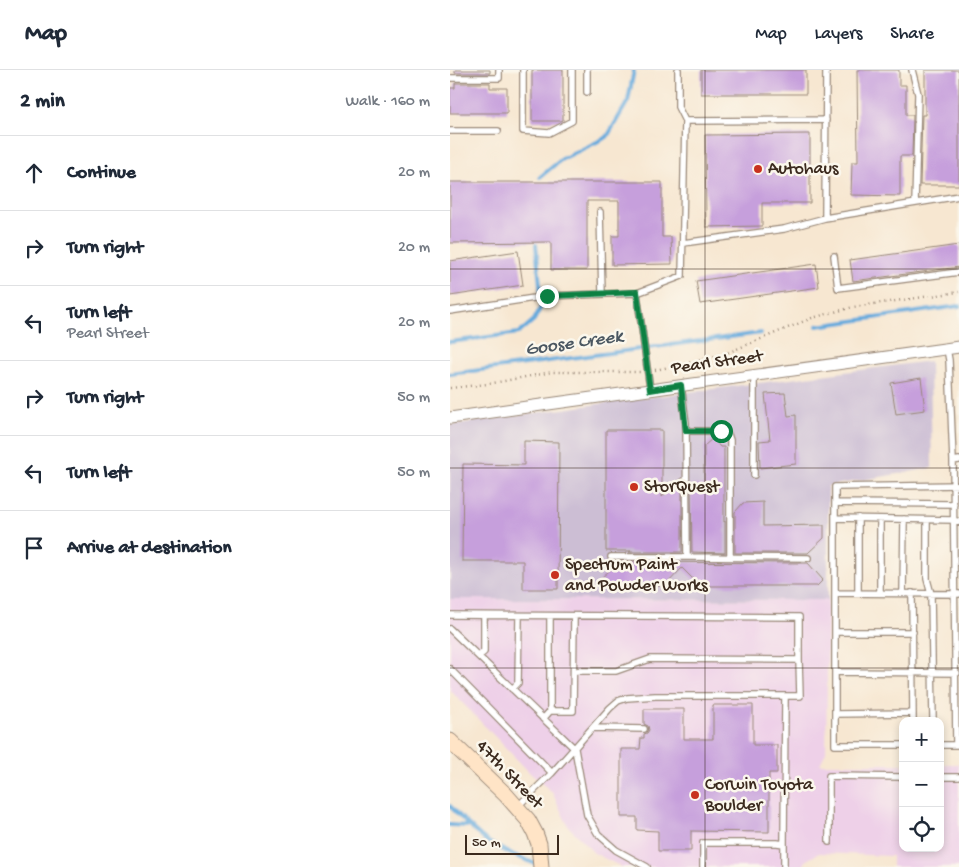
<!DOCTYPE html>
<meta charset="utf-8">
<style>
:root{--surface:#fff;--page:#f2f2f3;--text:#1f2937;--muted:#747a83;--line:#e0e1e3}
body{margin:0;font-family:"Gochi Hand",sans-serif;background:var(--page);color:var(--text)}
.controls{position:absolute;right:15px;bottom:15px;display:grid;overflow:hidden;border-radius:10px;box-shadow:0 2px 8px #0003}
.controls button{width:45px;height:45px;display:grid;place-items:center;padding:0;border:0;border-bottom:1px solid var(--line);background:var(--surface);color:var(--text);font:25px sans-serif}
.scale{position:absolute;left:15px;bottom:12px;width:94px;box-sizing:border-box;padding-left:5px;border:2px solid #3b2a1e;border-top:0;font-size:14px;line-height:18px;white-space:nowrap;color:#3b2a1e;-webkit-text-stroke:4px #fbf7ec;paint-order:stroke}
.stop{position:absolute;width:15px;height:15px;margin:-11px;border:4px solid #0b8043;border-radius:50%;background:#fff}
.stop.end{background:#0b8043;border-color:#fff;box-shadow:0 1px 5px #0008}
.list{margin:0;padding:0;list-style:none}
h2{display:flex;justify-content:space-between;align-items:center;height:65px;margin:0;padding:0 20px;font-size:21px}
h2 small{font-size:16px;font-weight:400;color:var(--muted)}
.list li{display:grid;grid-template-columns:32px 1fr auto;gap:15px;align-items:center;box-sizing:border-box;height:75px;padding:0 20px;border-top:1px solid var(--line)}
.list b{display:block;font-size:19px;white-space:nowrap}
.list p{margin:0;font-size:16px;white-space:nowrap;color:var(--muted)}
.list em{font-size:16px;font-style:normal;color:var(--muted)}
.icon{flex:none;width:28px;height:28px;fill:none;stroke:currentColor;stroke-width:2;stroke-linecap:round;stroke-linejoin:round}
.map{position:relative;flex:none;width:509px;height:797px;overflow:hidden}
header{display:flex;align-items:center;gap:30px;box-sizing:border-box;height:70px;padding:0 25px;background:var(--surface);border-bottom:1px solid var(--line)}
header strong{font-size:24px}
nav{display:flex;gap:28px;margin-inline-start:auto;font-size:18px}
main{display:flex}
aside{flex:1;background:var(--surface)}
.map>svg:first-child{display:block}
.built{fill:#eed0e8}
.industrial{fill:#ccbed4}
.lines{fill:none;stroke-linecap:round;stroke-linejoin:round}
.stream{stroke:#68abdd;stroke-width:4}
.building{fill:#c69fdc}
.lane-casing{stroke:#998878;stroke-width:8}
.street-casing{stroke:#998878;stroke-width:13}
.secondary-casing{stroke:#998878;stroke-width:17}
.path{stroke:#998878;stroke-width:2.5;stroke-dasharray:1 4;stroke-linecap:butt}
.lane{stroke:#fff;stroke-width:5.5}
.street{stroke:#fff;stroke-width:11}
.secondary{stroke:#ffe4c6;stroke-width:15}
.route{stroke:#0b8043;stroke-width:6}
.grid{fill:none;stroke:#3b2a1e;stroke-width:1;stroke-opacity:0.55}
.poi-dot{fill:#c8321e;stroke:#fbf7ec;stroke-width:2}
.labels{text-anchor:middle;dominant-baseline:central;stroke-width:5;stroke-linejoin:round;paint-order:stroke}
.poi-label{font-size:18px;fill:#3b2a1e;stroke:#fbf7ec;text-anchor:start}
.street-label{font-size:18px;fill:#3b2a1e;stroke:#fbf7ec}
.water-label{font-size:19px;font-style:italic;fill:#4b5761;stroke:#fbf7ec}
</style>
<header>
<strong>Map</strong>
<nav><a>Map</a><a>Layers</a><a>Share</a></nav>
</header>
<main>
<aside>
<h2>2 min<small>Walk · 160 m</small></h2>
<ul class="list">
<li><svg class="icon" aria-label="ahead" viewBox="0 0 24 24"><path d="M12 20V5M6 11l6-6 6 6"/></svg><div><b>Continue</b></div><em>20 m</em></li>
<li><svg class="icon" aria-label="right" viewBox="0 0 24 24"><path d="M7 20v-9h11M14 6l5 5-5 5"/></svg><div><b>Turn right</b></div><em>20 m</em></li>
<li><svg class="icon" aria-label="left" viewBox="0 0 24 24"><path d="M17 20v-9H6M10 6l-5 5 5 5"/></svg><div><b>Turn left</b><p>Pearl Street</p></div><em>20 m</em></li>
<li><svg class="icon" aria-label="right" viewBox="0 0 24 24"><path d="M7 20v-9h11M14 6l5 5-5 5"/></svg><div><b>Turn right</b></div><em>50 m</em></li>
<li><svg class="icon" aria-label="left" viewBox="0 0 24 24"><path d="M17 20v-9H6M10 6l-5 5 5 5"/></svg><div><b>Turn left</b></div><em>50 m</em></li>
<li><svg class="icon" aria-label="arrive" viewBox="0 0 24 24"><path d="M6 21V4h12l-3 4 3 4H6"/></svg><div><b>Arrive at destination</b></div></li>
</ul>
</aside>
<div class="map">
<svg width="509" height="797" viewBox="0 0 509 797">
<rect width="100%" height="100%" fill="#fbf7ec"/>
<filter id="ink" filterUnits="userSpaceOnUse"><feTurbulence type="fractalNoise" baseFrequency=".02" numOctaves="2"/><feDisplacementMap in="SourceGraphic" scale="10" xChannelSelector="R" yChannelSelector="G"/><feConvolveMatrix kernelMatrix="1 2 1 2 8 2 1 2 1" color-interpolation-filters="sRGB"/></filter>
<filter id="wash" filterUnits="userSpaceOnUse"><feTurbulence type="fractalNoise" baseFrequency=".0096" numOctaves="4" result="noise"/><feDisplacementMap in="SourceGraphic" scale="20" xChannelSelector="R" yChannelSelector="G"/><feGaussianBlur stdDeviation="1.12" result="paint"/><feColorMatrix in="noise" values="0 0 0 0 0 0 0 0 0 0 0 0 0 0 0 0 0 1.4 0 .05"/><feComposite in="paint" operator="in"/></filter>
<g filter="url(#wash)">
<rect width="100%" height="100%" fill="#f7e7d1"/>
<!-- built -->
<path class="built" d="M 0,529 L 378,530 L 376,682 L 370,694 L 453,694 L 453,778 L 490,778 L 490,694 L 509,694 L 509,797 L 442,797 L 442,786 L 369,783 L 355,791 L 352,797 L 172,797 L 144,783 L 118,756 L 102,722 L 81,704 L 0,620 Z"/>
<!-- industrial -->
<path class="industrial" d="M 480,291 L 482,398 L 378,416 L 378,530 L 0,529 L 0,355 L 162,332 Z"/>
<g class="lines">
<!-- stream -->
<path class="stream" d="M 90,107 L 112,89 L 157,67 L 178,31 L 184,0
M 367,256 L 509,236
M 0,272 L 69,263 L 84,250 L 92,235 L 86,175
M 0,304 L 311,263
M 0,736 C 12,748 23,761 37,771 C 51,781 69,787 86,794
M 0,755 L 19,756"/>
</g>
<g id="blocks">
<!-- building -->
<path class="building" d="M 5,0 L 40,0 L 40,3 L 5,3 Z
M 82,0 L 113,0 L 113,50 L 111,51 L 82,51 Z
M 251,0 L 356,0 L 356,24 L 251,24 Z
M 407,0 L 449,0 L 449,15 L 456,15 L 456,45 L 463,45 L 462,86 L 450,86 L 450,126 L 401,125 L 402,92 L 408,92 Z
M 475,0 L 509,0 L 509,115 L 470,115 L 472,45 L 475,45 Z
M 5,13 L 40,13 L 40,18 L 57,18 L 57,43 L 0,43 L 0,18 L 5,18 Z
M 360,64 L 360,133 L 312,133 L 312,156 L 256,157 L 255,65 Z
M 0,112 L 212,112 L 212,167 L 221,167 L 222,194 L 162,195 L 162,166 L 169,166 L 169,131 L 137,131 L 137,200 L 101,200 L 101,172 L 0,173 Z
M 509,175 L 509,197 L 403,211 L 400,190 Z
M 68,181 L 73,215 L 0,226 L 0,191 Z
M 366,194 L 369,217 L 250,234 L 246,211 Z
M 471,308 L 475,340 L 446,344 L 441,313 Z
M 335,323 L 338,346 L 346,345 L 346,394 L 310,398 L 309,371 L 320,370 L 315,324 Z
M 156,360 L 212,360 L 212,427 L 232,408 L 232,482 L 179,482 L 181,481 L 156,481 Z
M 263,368 L 270,377 L 274,377 L 274,452 L 275,451 L 275,483 L 242,482 L 241,415 L 254,415 L 254,376 Z
M 74,371 L 109,372 L 108,519 L 73,519 L 73,491 L 12,491 L 13,394 L 74,395 Z
M 313,432 L 313,456 L 374,455 L 374,468 L 358,483 L 285,483 L 285,442 L 293,433 Z
M 169,492 L 358,493 L 373,510 L 367,516 L 250,516 L 232,498 L 215,516 L 157,516 L 150,509 Z
M 263,635 L 303,635 L 303,675 L 327,675 L 327,703 L 319,703 L 319,762 L 241,761 L 241,781 L 208,781 L 208,761 L 187,760 L 187,747 L 171,747 L 171,679 L 190,679 L 191,668 L 194,668 L 194,664 L 197,663 L 199,660 L 198,656 L 194,654 L 194,639 L 234,639 L 234,669 L 263,669 Z"/>
</g>
</g>
<g filter="url(#ink)">
<use href="#blocks" fill-opacity="0" stroke="#998878" stroke-width="1"/>
<g class="lines">
<!-- lane casing -->
<g class="lane-casing">
<path id="lane" d="M 73,0 L 73,61 L 99,63 L 122,51 L 122,0
M 137,0 L 137,22
M 462,0 L 468,24 L 465,133
M 0,8 L 49,8 L 49,0
M 235,51 L 376,50
M 0,61 L 48,61
M 150,142 L 152,224
M 375,148 L 376,0
M 233,173 L 334,159 L 375,148 L 509,126
M 384,186 L 388,218 L 509,202
M 187,223 L 200,319
M 0,241 L 97,226 L 187,223 L 232,206 L 235,51 L 228,37 L 228,0
M 497,279 L 499,290 L 503,391 L 509,390
M 304,306 L 304,405
M 236,361 L 271,361 L 278,364 L 280,370 L 280,487
M 503,391 L 506,675
M 385,433 L 504,434
M 385,448 L 504,450 L 509,452
M 408,448 L 408,523
M 430,449 L 430,523
M 477,450 L 477,509 L 481,524 L 483,651
M 161,487 L 237,487 L 236,353 L 231,315
M 237,487 L 358,488
M 385,523 L 509,524
M 453,523 L 454,449
M 462,523 L 463,651
M 0,545 L 349,547 L 349,590 L 200,589 L 166,601 L 124,601
M 0,559 L 125,679 L 137,745 L 148,764 L 166,780 L 197,797
M 385,562 L 463,562
M 29,586 L 34,582 L 34,546
M 0,599 L 102,703 L 68,736
M 385,602 L 507,603
M 62,619 L 68,613 L 69,546
M 335,626 L 350,626 L 349,590
M 100,641 L 123,641 L 124,546
M 385,644 L 463,643
M 93,649 L 100,641 L 100,546
M 143,658 L 194,659
M 453,675 L 385,675 L 385,417 L 509,415
M 490,675 L 509,675
M 102,703 L 160,638 L 168,631 L 177,628 L 205,626 L 335,626 L 334,774
M 490,707 L 509,707
M 379,772 L 379,706 L 453,707
M 253,797 L 253,773 L 327,773 L 334,774 L 334,797"/>
</g>
<!-- street casing -->
<g class="street-casing">
<path id="street" d="M 0,348 L 84,336 L 509,277"/>
</g>
<!-- secondary casing -->
<g class="secondary-casing">
<path id="secondary" d="M 0,671 L 56,725 L 78,750 L 85,763 L 89,774 L 91,797"/>
</g>
<!-- path -->
<path class="path" d="M 205,300 L 243,292 L 277,283 L 362,248 L 403,237 L 509,222
M 0,318 L 38,314 L 102,302 L 190,302"/>
<!-- lane -->
<use href="#lane" class="lane"/>
<!-- street -->
<use href="#street" class="street"/>
<!-- secondary -->
<use href="#secondary" class="secondary"/>
</g>
</g>
<g class="lines" filter="url(#ink)">
<!-- route -->
<path class="route" d="M 97,226 L 187,222 L 200,320 L 231,315 L 236,361 L 271,361"/>
</g>
<!-- grid -->
<path class="grid" d="M 255,0 L 255,797M 0,199 L 509,199M 0,398 L 509,398M 0,598 L 509,598"/>
<!-- markers -->
<g class="poi-dot">
<circle cx="308" cy="99" r="5"/>
<circle cx="184" cy="417" r="5"/>
<circle cx="105" cy="505" r="5"/>
<circle cx="245" cy="725" r="5"/>
</g>
<g class="labels">
<!-- poi labels -->
<g class="poi-label">
<text x="318" y="99">Autohaus</text>
<text x="194" y="417">StorQuest</text>
<text x="115" y="495">Spectrum Paint<tspan x="115" dy="21">and Powder Works</tspan></text>
<text x="255" y="715">Corwin Toyota<tspan x="255" dy="21">Boulder</tspan></text>
</g>
<!-- street labels -->
<g class="street-label">
<text transform="translate(267 293) rotate(-8)">Pearl Street</text>
<text transform="translate(59 705) rotate(46)">47th Street</text>
</g>
<!-- water labels -->
<g class="water-label">
<text transform="translate(124 274) rotate(-8)">Goose Creek</text>
</g>
</g>
</svg>
<div class="controls">
<button>+</button>
<button>−</button>
<button><svg class="icon" aria-label="locate" viewBox="0 0 24 24"><circle cx="12" cy="12" r="6"/><path d="M12 2v4M12 18v4M2 12h4M18 12h4"/></svg></button>
</div>
<div class="scale">50 m</div>
<div class="stop" style="left:271px;top:361px"></div>
<div class="stop end" style="left:97px;top:226px"></div>
</div>
</main>
